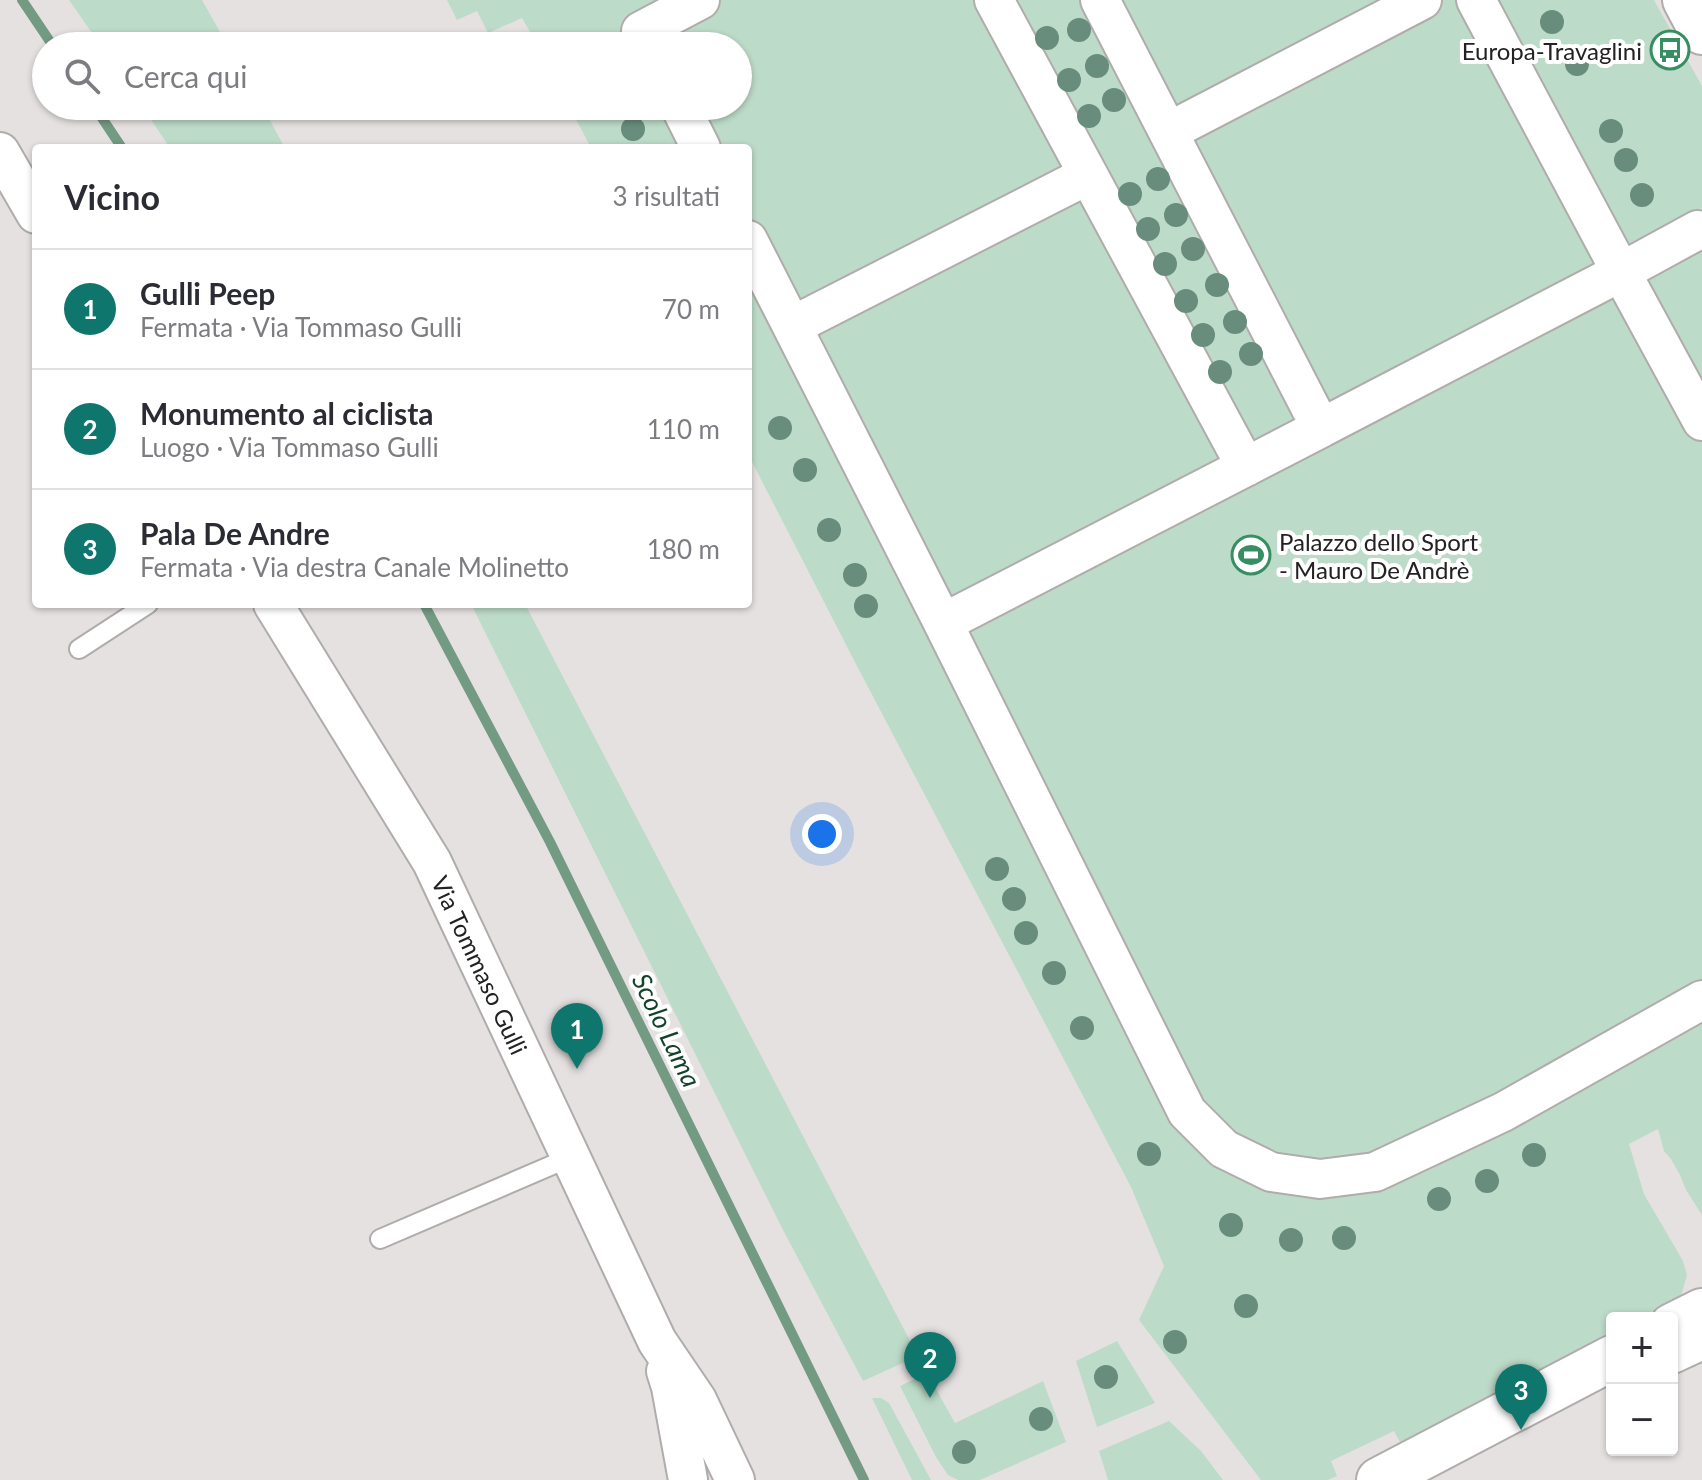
<!DOCTYPE html>
<html lang="it">
<meta charset="utf-8">
<style>
:root{--surface:#fff;--page:#f2f2f3;--text:#2b2b33;--muted:#7c7c81;--line:#e1e1e2;--accent:#0f766e}
body{margin:0;font-family:Lato,sans-serif;background:var(--page);color:var(--text)}
.controls{position:absolute;right:24px;bottom:24px;display:grid;overflow:hidden;border-radius:8px;box-shadow:0 2px 6px #0004}
.controls button{width:72px;height:72px;display:grid;place-items:center;padding:0;border:0;border-bottom:2px solid var(--line);background:var(--surface);color:var(--text);font:40px sans-serif}
.you{position:absolute;left:822px;top:834px;width:28px;height:28px;margin:-20px;border:6px solid #fff;border-radius:50%;background:#1a73e8;box-shadow:0 0 0 12px #1a73e833}
.badge{display:grid;place-items:center;width:52px;height:52px;border-radius:50%;background:var(--accent);color:#fff;font-size:26px;font-weight:700}
.pin{position:absolute;translate:-50% -66px;filter:drop-shadow(0 2px 4px #0008)}
.pin::after{content:'';position:absolute;top:42px;width:28px;height:24px;background:inherit;clip-path:polygon(0 0,100% 0,50% 100%)}
.list{margin:0;padding:0;list-style:none}
h2{display:flex;justify-content:space-between;align-items:center;height:104px;margin:0;padding:0 32px;font-size:34px}
h2 small{font-size:26px;font-weight:400;color:var(--muted)}
.list li{display:grid;grid-template-columns:52px 1fr auto;gap:24px;align-items:center;box-sizing:border-box;height:120px;padding:0 32px;border-top:2px solid var(--line)}
.list b{display:block;font-size:30px;white-space:nowrap}
.list p{margin:0;font-size:26px;white-space:nowrap;color:var(--muted)}
.list em{font-size:26px;font-style:normal;color:var(--muted)}
.icon{flex:none;width:44px;height:44px;fill:none;stroke:currentColor;stroke-width:2;stroke-linecap:round;stroke-linejoin:round}
.map{position:relative;flex:none;width:1702px;height:1480px;overflow:hidden}
.search{position:absolute;background:var(--surface);box-shadow:0 2px 6px #0004;left:32px;top:32px;width:720px;height:88px;display:flex;align-items:center;gap:20px;box-sizing:border-box;padding:0 28px;border-radius:44px;color:var(--muted);font-size:30px}
.panel{position:absolute;background:var(--surface);box-shadow:0 2px 6px #0004;left:32px;top:144px;width:720px;height:464px;border-radius:8px}
.map>svg:first-child{display:block}
.green{fill:#bddbc9}
.lines{fill:none;stroke-linecap:round;stroke-linejoin:round}
.stream{stroke:#739a83;stroke-width:10}
.lane-casing{stroke:#b1acac;stroke-width:22}
.street-casing{stroke:#b1acac;stroke-width:42}
.secondary-casing{stroke:#b1acac;stroke-width:48}
.lane{stroke:#fff;stroke-width:18}
.street{stroke:#fff;stroke-width:38}
.secondary{stroke:#fff;stroke-width:44}
.tree{fill:#688d7d}
.labels{text-anchor:middle;dominant-baseline:central;stroke-width:8;stroke-linejoin:round;paint-order:stroke}
.poi-label{font-size:24px;fill:#232121;stroke:#fff;text-anchor:end}
.street-label{font-size:24px;fill:#232121;stroke:#fff}
.water-label{font-size:26px;font-style:italic;fill:#11432b;stroke:#fff}
</style>
<div class="map">
<svg width="1702" height="1480" viewBox="0 0 1702 1480">
<rect width="100%" height="100%" fill="#e6e1e1"/>
<!-- green -->
<path class="green" d="M 69,0 L 202,0 L 228,46 L 101,46 Z
M 447,0 L 1654,0 L 1702,86 L 1702,208 L 1690,215 L 1702,237 L 1702,1215 L 1686,1190 L 1680,1175 L 1671,1159 L 1664,1151 L 1658,1129 L 1629,1144 L 1644,1194 L 1683,1261 L 1687,1275 L 1681,1296 L 1640,1318 L 1612,1318 L 1612,1333 L 1401,1444 L 1394,1431 L 1331,1461 L 1337,1476 L 1328,1480 L 1261,1480 L 1139,1320 L 1164,1266 L 1131,1187 L 858,668 L 748,454 L 748,148 L 591,148 L 569,106 L 738,106 L 738,46 L 538,46 L 522,18 L 488,33 L 477,11 L 457,20 Z
M 142,106 L 262,106 L 285,148 L 170,148 Z
M 471,604 L 525,604 L 918,1356 L 863,1381 L 782,1228 Z
M 1117,1341 L 1155,1403 L 1097,1427 L 1076,1361 Z
M 927,1373 L 955,1423 L 1043,1381 L 1066,1442 L 980,1480 L 958,1480 L 948,1475 L 936,1457 L 900,1386 Z
M 872,1398 L 881,1398 L 889,1403 L 931,1480 L 912,1480 Z
M 1169,1421 L 1201,1451 L 1223,1480 L 1108,1480 L 1099,1451 Z"/>
<g class="lines">
<!-- stream -->
<path class="stream" d="M 22,0 L 53,46
M 94,106 L 122,148
M 424,604 L 550,842 L 864,1480"/>
<!-- lane casing -->
<g class="lane-casing">
<path id="lane" d="M 79,649 L 148,604
M 380,1239 L 571,1157"/>
</g>
<!-- street casing -->
<g class="street-casing">
<path id="street" d="M 994,0 L 1246,467
M 1100,0 L 1321,428 L 943,623 L 1187,1112 L 1224,1149 L 1271,1172 L 1320,1179 L 1375,1172 L 1503,1112 L 1702,1000
M 649,46 L 641,31 L 700,0
M 680,106 L 701,148
M 1168,132 L 1422,0
M 0,152 L 36,214
M 1698,230 L 1621,272 L 1702,421
M 748,240 L 943,623
M 792,326 L 1088,175
M 1321,428 L 1621,272 L 1476,0
M 273,604 L 432,862 L 657,1341 L 697,1400 L 735,1480
M 1672,1354 L 1702,1340
M 666,1371 L 671,1387 L 688,1480"/>
</g>
<!-- secondary casing -->
<g class="secondary-casing">
<path id="secondary" d="M 1685,0 L 1702,32
M 1672,1326 L 1702,1311
M 1379,1480 L 1612,1358"/>
</g>
<!-- lane -->
<use href="#lane" class="lane"/>
<!-- street -->
<use href="#street" class="street"/>
<!-- secondary -->
<use href="#secondary" class="secondary"/>
</g>
<!-- trees -->
<g class="tree">
<circle cx="1552" cy="22" r="12"/>
<circle cx="1079" cy="30" r="12"/>
<circle cx="1047" cy="38" r="12"/>
<circle cx="1577" cy="64" r="12"/>
<circle cx="1097" cy="66" r="12"/>
<circle cx="1069" cy="80" r="12"/>
<circle cx="1114" cy="100" r="12"/>
<circle cx="1089" cy="116" r="12"/>
<circle cx="633" cy="129" r="12"/>
<circle cx="1611" cy="131" r="12"/>
<circle cx="1626" cy="160" r="12"/>
<circle cx="1158" cy="179" r="12"/>
<circle cx="1130" cy="194" r="12"/>
<circle cx="1642" cy="195" r="12"/>
<circle cx="1176" cy="215" r="12"/>
<circle cx="1148" cy="229" r="12"/>
<circle cx="1193" cy="249" r="12"/>
<circle cx="1165" cy="264" r="12"/>
<circle cx="1217" cy="285" r="12"/>
<circle cx="1186" cy="301" r="12"/>
<circle cx="1235" cy="322" r="12"/>
<circle cx="1203" cy="335" r="12"/>
<circle cx="1251" cy="354" r="12"/>
<circle cx="1220" cy="372" r="12"/>
<circle cx="780" cy="428" r="12"/>
<circle cx="805" cy="470" r="12"/>
<circle cx="829" cy="530" r="12"/>
<circle cx="855" cy="575" r="12"/>
<circle cx="866" cy="606" r="12"/>
<circle cx="997" cy="869" r="12"/>
<circle cx="1014" cy="899" r="12"/>
<circle cx="1026" cy="933" r="12"/>
<circle cx="1054" cy="973" r="12"/>
<circle cx="1082" cy="1028" r="12"/>
<circle cx="1149" cy="1154" r="12"/>
<circle cx="1534" cy="1155" r="12"/>
<circle cx="1487" cy="1181" r="12"/>
<circle cx="1439" cy="1199" r="12"/>
<circle cx="1231" cy="1225" r="12"/>
<circle cx="1344" cy="1238" r="12"/>
<circle cx="1291" cy="1240" r="12"/>
<circle cx="1246" cy="1306" r="12"/>
<circle cx="1175" cy="1342" r="12"/>
<circle cx="1106" cy="1377" r="12"/>
<circle cx="1041" cy="1419" r="12"/>
<circle cx="964" cy="1452" r="12"/>
</g>
<!-- icons -->
<defs>
<g id="bus-ring" transform="scale(2)"><circle r="9.5" fill="#fff" stroke="#368e62" stroke-width="1.5"/><path d="M-5-6H5V4H4V6H2V4H-2V6H-4V4H-5ZM-3.5-4V0h7V-4ZM-3.5 1.2v1.5H-2V1.2ZM2 1.2v1.5H3.5V1.2Z" fill="#368e62"/></g>
<g id="stadium-ring" transform="scale(2)"><circle r="9.5" fill="#fff" stroke="#368e62" stroke-width="1.5"/><path d="M0-5a6.5 5 0 1 0 0 10a6.5 5 0 1 0 0-10ZM-3.5-1.8h7v3.6h-7Z" fill="#368e62"/></g>
</defs>
<g fill-rule="evenodd">
<use href="#bus-ring" x="1670" y="50"/>
<use href="#stadium-ring" x="1251" y="555"/>
</g>
<g class="labels">
<!-- poi labels -->
<g class="poi-label">
<text x="1642" y="50">Europa-Travaglini</text>
<text x="1279" y="541" text-anchor="start">Palazzo dello Sport<tspan x="1279" dy="28">- Mauro De Andrè</tspan></text>
</g>
<!-- street labels -->
<g class="street-label">
<text transform="translate(480 965) rotate(65)">Via Tommaso Gulli</text>
</g>
<!-- water labels -->
<g class="water-label">
<text transform="translate(667 1030) rotate(64)">Scolo Lama</text>
</g>
</g>
</svg>
<div class="controls">
<button>+</button>
<button>−</button>
</div>
<div class="you"></div>
<div class="pin badge" style="left:577px;top:1069px">1</div>
<div class="pin badge" style="left:930px;top:1398px">2</div>
<div class="pin badge" style="left:1521px;top:1430px">3</div>
<div class="search"><svg class="icon" aria-label="search" viewBox="0 0 24 24"><circle cx="10" cy="10" r="6"/><path d="M15 15l6 6"/></svg>Cerca qui</div>
<section class="panel">
<h2>Vicino<small>3 risultati</small></h2>
<ul class="list">
<li><span class="badge">1</span><div><b>Gulli Peep</b><p>Fermata · Via Tommaso Gulli</p></div><em>70 m</em></li>
<li><span class="badge">2</span><div><b>Monumento al ciclista</b><p>Luogo · Via Tommaso Gulli</p></div><em>110 m</em></li>
<li><span class="badge">3</span><div><b>Pala De Andre</b><p>Fermata · Via destra Canale Molinetto</p></div><em>180 m</em></li>
</ul>
</section>
</div>
